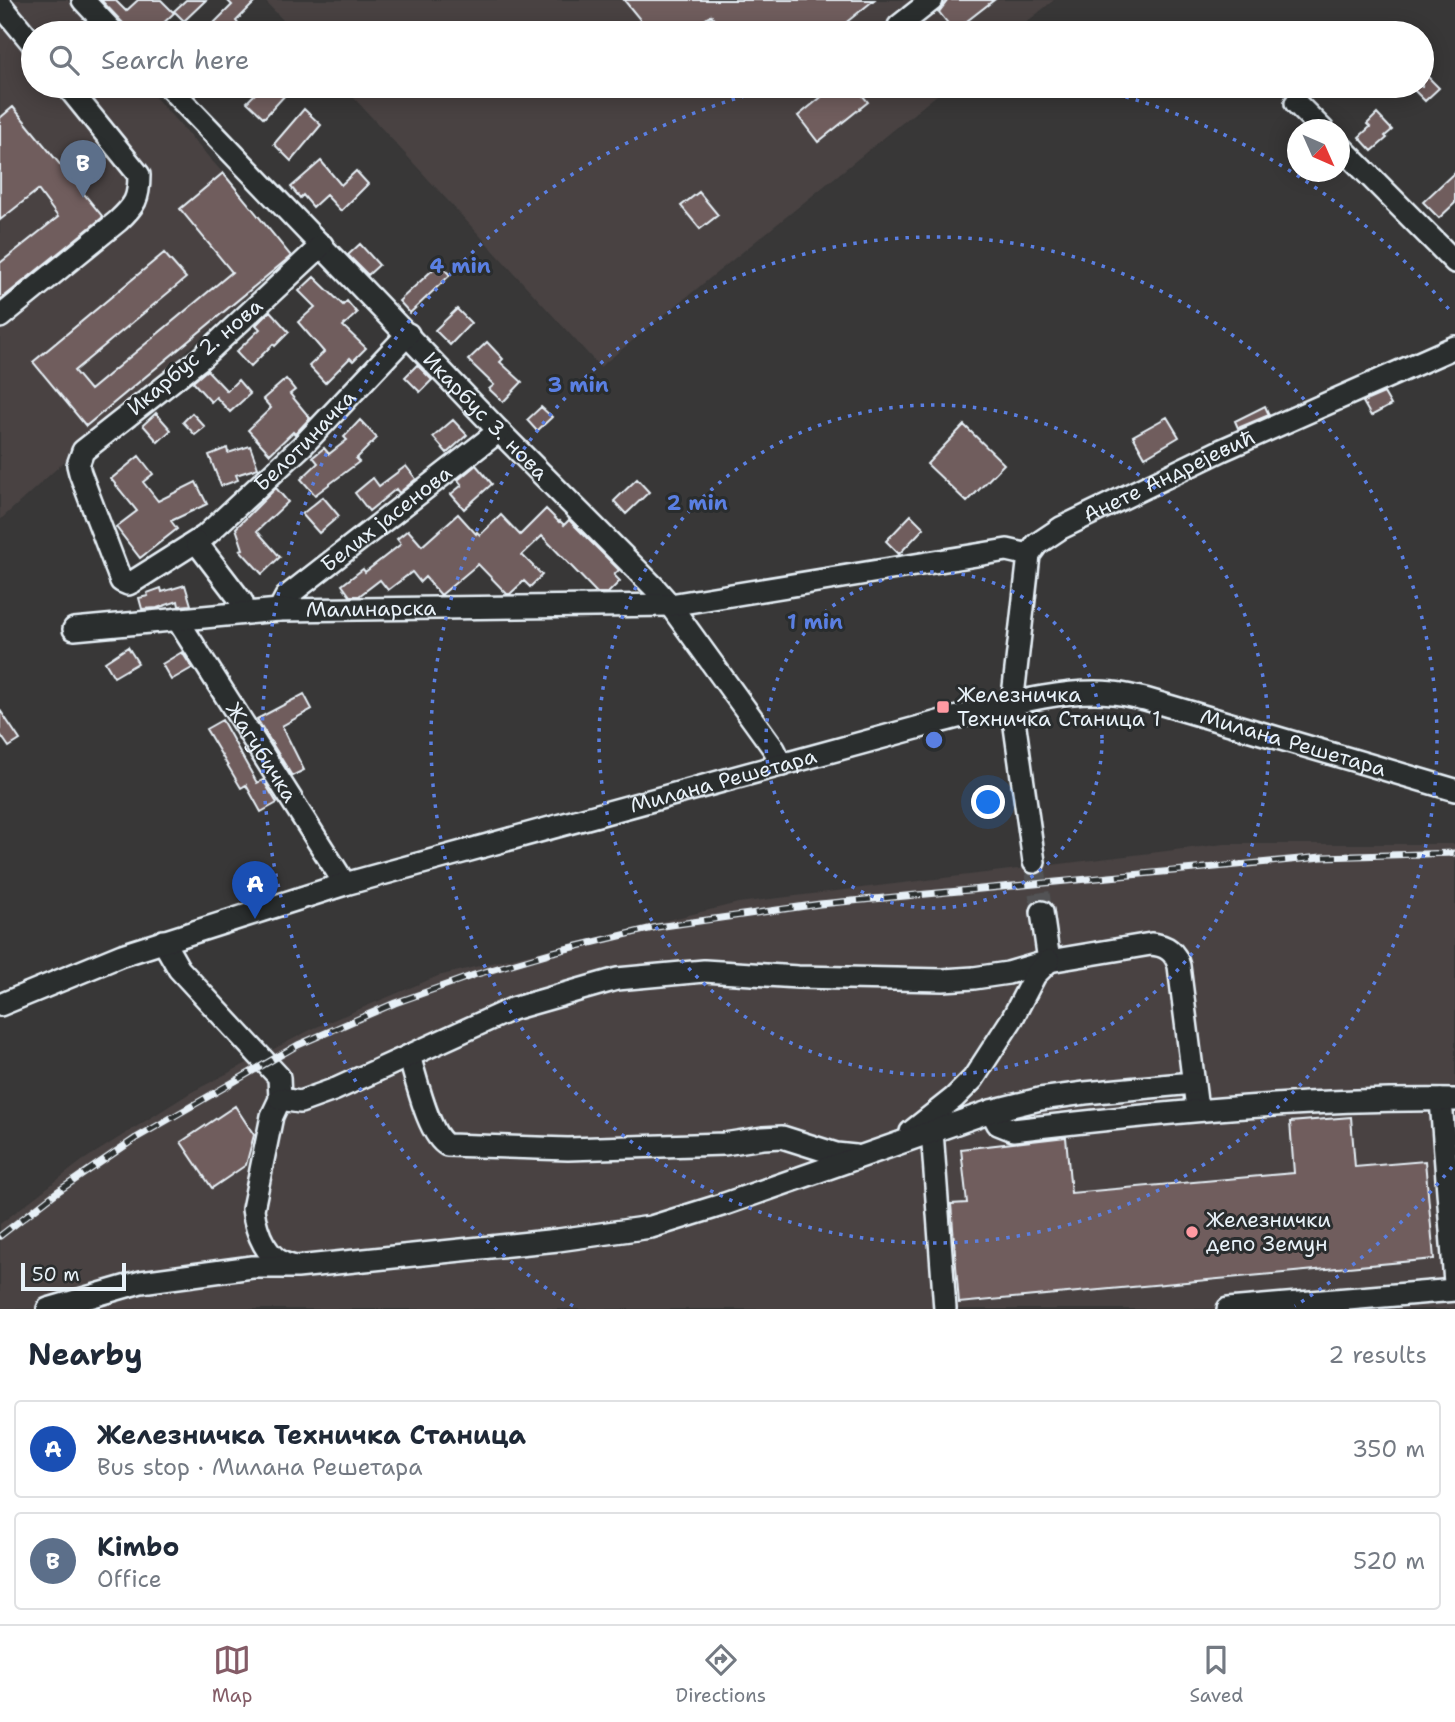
<!DOCTYPE html>
<meta charset="utf-8">
<style>
:root{--surface:#fff;--page:#f2f2f3;--text:#1f2937;--muted:#747a83;--line:#e0e1e3;--accent:#845c67}
body{margin:0;font-family:"Shantell Sans",sans-serif;background:var(--page);color:var(--text)}
.compass{position:absolute;left:1287px;top:119px;width:63px;height:63px;border-radius:50%;background:var(--surface);box-shadow:0 4px 18px #0003;rotate:135deg}
.scale{position:absolute;left:21px;bottom:18px;width:105px;box-sizing:border-box;padding-left:7px;border:4px solid #e8f1f8;border-top:0;font-size:19px;line-height:24px;white-space:nowrap;color:#e8f1f8;-webkit-text-stroke:5px #2a2d2e;paint-order:stroke}
.you{position:absolute;left:989px;top:803px;width:24px;height:24px;margin:-18px;border:5px solid #fff;border-radius:50%;background:#1a73e8;box-shadow:0 0 0 10px #1a73e833}
.badge{display:grid;place-items:center;width:46px;height:46px;border-radius:50%;background:var(--accent);color:#fff;font-size:23px;font-weight:700}
.pin{position:absolute;translate:-50% -58px;filter:drop-shadow(0 2px 4px #0008)}
.pin::after{content:'';position:absolute;top:37px;width:24px;height:21px;background:inherit;clip-path:polygon(0 0,100% 0,50% 100%)}
.list{margin:0;padding:0;list-style:none}
h2{display:flex;justify-content:space-between;align-items:center;height:91px;margin:0;padding:0 28px;font-size:30px}
h2 small{font-size:23px;font-weight:400;color:var(--muted)}
.list li{display:grid;grid-template-columns:46px 1fr auto;gap:21px;align-items:center;box-sizing:border-box;height:98px;margin:0 14px 14px;padding:0 14px;border:2px solid var(--line);border-radius:7px}
.list b{display:block;font-size:26px;white-space:nowrap}
.list p{margin:0;font-size:23px;white-space:nowrap;color:var(--muted)}
.list em{font-size:23px;font-style:normal;color:var(--muted)}
.icon{flex:none;width:38px;height:38px;fill:none;stroke:currentColor;stroke-width:2;stroke-linecap:round;stroke-linejoin:round}
.map{position:relative;flex:none;width:1455px;height:1309px;overflow:hidden}
.search{position:absolute;background:var(--surface);box-shadow:0 4px 18px #0003;left:21px;right:21px;top:21px;height:77px;display:flex;align-items:center;gap:18px;box-sizing:border-box;padding:0 24px;border-radius:38px;color:var(--muted);font-size:26px}
.sheet{height:315px;background:var(--surface)}
nav{display:flex;justify-content:space-around;align-items:center;box-sizing:border-box;height:98px;border-top:2px solid var(--line);background:var(--surface);font-size:19px;color:var(--muted)}
nav a{display:grid;justify-items:center;gap:4px}
nav .on{color:var(--accent)}
.map>svg:first-child{display:block}
.built{fill:#484242}
.building{fill:#6f5d5d;stroke:#e8f1f8;stroke-width:2}
.lines{fill:none;stroke-linecap:round;stroke-linejoin:round}
.minor-tunnel{stroke:#525354;stroke-width:21;stroke-dasharray:21 10;stroke-linecap:butt}
.minor-casing{stroke:#e8f1f8;stroke-width:26}
.minor{stroke:#2a2d2e;stroke-width:21}
.rail-casing{stroke:#e8f1f8;stroke-width:7}
.rail{stroke:#2a2d2e;stroke-width:4.5;stroke-dasharray:13;stroke-linecap:butt}
.ring{fill:none;stroke:#5a7fe2;stroke-width:3.5;stroke-dasharray:3.5 7}
.poi-dot{fill:#ff9aa2;stroke:#2a2d2e;stroke-width:2.5}
.labels{text-anchor:middle;dominant-baseline:central;stroke-width:6;stroke-linejoin:round;paint-order:stroke}
.street-label{font-size:21px;fill:#e8f1f8;stroke:#2a2d2e}
.poi-label{font-size:21px;fill:#e8f1f8;stroke:#2a2d2e;text-anchor:start}
.centre{fill:#5a7fe2;stroke:#2a2d2e;stroke-width:3.5}
.ring-label{font-size:21px;text-anchor:middle;font-weight:bold;fill:#5a7fe2;stroke:#2a2d2e;stroke-width:6;stroke-linejoin:round;paint-order:stroke}
</style>
<div class="map">
<svg width="1455" height="1309" viewBox="0 0 1455 1309">
<rect width="100%" height="100%" fill="#383737"/>
<filter id="ink" filterUnits="userSpaceOnUse"><feTurbulence type="fractalNoise" baseFrequency=".0143" numOctaves="2"/><feDisplacementMap in="SourceGraphic" scale="14" xChannelSelector="R" yChannelSelector="G"/><feConvolveMatrix kernelMatrix="1 2 1 2 8 2 1 2 1" color-interpolation-filters="sRGB"/></filter>
<g filter="url(#ink)">
<!-- built -->
<path class="built" d="M 0,0 L 68,0 L 98,33 L 33,33 L 33,86 L 145,86 L 223,173 L 291,256 L 0,520 Z
M 264,0 L 1054,0 L 1013,33 L 295,33 Z
M 343,86 L 948,86 L 600,367 Z
M 1224,844 L 1455,844 L 1455,1309 L 0,1309 L 0,1224 L 82,1161 L 190,1093 L 312,1029 L 438,976 L 738,903 Z"/>
<!-- building -->
<path class="building" d="M 101,0 L 115,0 L 126,11 L 138,0 L 161,0 L 174,13 L 153,33 L 146,33 L 138,25 L 127,33 L 124,24 Z
M 186,0 L 206,0 L 184,21 L 174,11 Z
M 227,0 L 257,0 L 236,21 L 240,26 L 233,33 L 204,33 L 232,5 Z
M 624,0 L 874,0 L 833,33 L 726,33 L 711,15 L 688,33 L 651,33 Z
M 948,0 L 994,0 L 954,31 L 939,12 Z
M 1422,71 L 1439,88 L 1425,101 L 1410,86 L 1422,86 Z
M 248,86 L 280,86 L 287,93 L 264,118 L 247,102 L 256,93 Z
M 835,86 L 855,86 L 868,102 L 818,142 L 798,116 Z
M 13,107 L 103,217 L 0,300 L 0,263 L 58,217 L 38,190 L 0,220 L 0,118 Z
M 304,109 L 321,125 L 291,161 L 274,144 Z
M 1377,114 L 1392,130 L 1385,136 L 1387,138 L 1372,151 L 1359,137 L 1370,127 L 1367,124 Z
M 321,161 L 341,185 L 356,171 L 368,184 L 341,211 L 326,195 L 313,207 L 303,195 L 300,198 L 291,187 Z
M 1455,172 L 1455,203 L 1439,218 L 1423,202 Z
M 223,173 L 291,256 L 86,426 L 33,362 L 164,253 L 186,278 L 74,371 L 90,390 L 232,272 L 180,209 Z
M 699,192 L 718,215 L 700,229 L 681,206 Z
M 360,244 L 379,265 L 368,275 L 348,255 Z
M 439,264 L 450,275 L 410,313 L 399,301 Z
M 314,277 L 343,305 L 347,301 L 357,313 L 343,326 L 366,348 L 353,361 L 350,358 L 325,383 L 309,366 L 324,352 L 298,322 L 315,307 L 299,291 Z
M 457,309 L 471,323 L 450,345 L 435,330 Z
M 270,311 L 289,332 L 275,346 L 273,344 L 250,367 L 236,352 L 260,329 L 256,325 Z
M 487,342 L 503,359 L 500,362 L 522,382 L 503,402 L 489,389 L 494,385 L 468,360 Z
M 417,365 L 432,380 L 420,392 L 405,377 Z
M 207,370 L 227,391 L 238,380 L 250,394 L 230,412 L 216,397 L 211,402 L 193,382 Z
M 286,379 L 295,390 L 290,394 L 310,418 L 295,434 L 293,432 L 270,454 L 248,430 L 271,408 L 263,399 Z
M 1384,393 L 1391,405 L 1371,416 L 1363,402 Z
M 1265,406 L 1269,415 L 1238,428 L 1235,421 Z
M 541,407 L 552,417 L 537,431 L 527,420 Z
M 156,413 L 171,430 L 158,442 L 143,425 Z
M 192,413 L 205,427 L 195,435 L 183,422 Z
M 1167,417 L 1179,437 L 1145,457 L 1133,436 Z
M 360,420 L 377,438 L 356,459 L 359,462 L 315,495 L 301,479 L 318,463 L 313,457 L 324,448 L 329,454 L 347,440 L 344,437 Z
M 453,420 L 467,435 L 447,453 L 433,437 Z
M 964,425 L 1004,464 L 967,502 L 927,464 Z
M 250,446 L 258,468 L 236,475 L 238,480 L 221,486 L 209,455 L 227,448 L 228,453 Z
M 139,456 L 153,474 L 143,482 L 158,501 L 196,482 L 207,504 L 171,521 L 177,529 L 140,558 L 116,527 L 137,511 L 111,479 Z
M 476,465 L 492,484 L 464,509 L 451,494 L 462,485 L 458,480 Z
M 406,466 L 416,479 L 399,493 L 396,489 L 369,511 L 355,493 L 373,478 L 379,486 Z
M 637,479 L 649,492 L 626,514 L 614,501 Z
M 276,488 L 288,502 L 257,531 L 280,557 L 262,574 L 240,550 L 243,549 L 236,528 Z
M 323,497 L 339,516 L 319,533 L 302,514 Z
M 546,509 L 559,522 L 560,521 L 564,525 L 569,520 L 619,570 L 614,575 L 620,581 L 608,593 L 597,593 L 542,536 L 522,555 L 542,575 L 530,587 L 524,581 L 510,594 L 507,594 L 478,564 L 441,595 L 425,577 L 420,582 L 412,572 L 388,590 L 380,580 L 359,596 L 350,596 L 342,585 L 363,569 L 365,572 L 401,544 L 397,539 L 408,530 L 422,546 L 458,514 L 476,534 L 477,532 L 480,535 L 501,515 L 520,535 Z
M 911,515 L 924,528 L 899,554 L 886,541 Z
M 185,585 L 191,605 L 179,606 L 178,601 L 157,608 L 142,609 L 139,598 L 148,596 L 147,593 L 161,588 L 162,592 Z
M 128,647 L 138,663 L 114,677 L 105,662 Z
M 182,652 L 192,668 L 171,680 L 162,664 Z
M 304,694 L 312,709 L 282,726 L 304,770 L 292,776 L 257,719 Z
M 0,710 L 20,740 L 9,747 L 0,734 Z
M 222,720 L 257,783 L 263,780 L 277,803 L 261,812 L 246,785 L 241,788 L 206,729 Z
M 235,1106 L 254,1135 L 246,1165 L 212,1188 L 181,1142 Z
M 1351,1117 L 1355,1167 L 1425,1161 L 1434,1259 L 959,1303 L 951,1204 L 967,1203 L 961,1149 L 1066,1137 L 1071,1193 L 1294,1173 L 1290,1122 Z"/>
<g class="lines">
<!-- minor-tunnel -->
<path class="minor-tunnel" d="M 1034,862 L 1042,912"/>
<!-- minor casing -->
<g class="minor-casing">
<g id="minor">
<path d="M 83,0 L 114,33"/>
<path d="M 0,4 L 33,44"/>
<path d="M 899,26 L 932,0"/>
<path id="s1" d="M 168,86 L 499,431 L 655,588 L 670,605 L 774,749 L 782,765"/>
<path d="M 1296,103 L 1323,130"/>
<path d="M 1340,146 L 1455,262"/>
<path id="s2" d="M 322,245 L 200,359 L 83,451 L 78,465 L 80,473 L 121,581 L 128,584 L 134,581 L 205,536 L 302,446 L 408,334"/>
<path d="M 0,317 L 118,221 C 135,205 139,199 139,175 L 67,86"/>
<path d="M 197,543 L 242,602 L 243,613"/>
<path id="s3" d="M 279,610 L 286,597 L 499,431"/>
<path id="s4" d="M 177,619 L 345,884"/>
<path id="s5" d="M 74,629 L 279,610 L 670,605 L 1007,550 L 1029,555"/>
<path id="s6" d="M 1034,862 L 1012,705 L 1029,555 L 1037,544 L 1061,528 L 1222,450 L 1455,347"/>
<path d="M 1042,912 L 1049,961"/>
<path d="M 163,941 L 179,969 L 279,1077 L 280,1099 L 272,1116 L 253,1209 C 256,1232 266,1261 292,1266"/>
<path id="s7" d="M 0,1005 L 122,955 L 345,884 L 942,721 C 992,709 1061,687 1113,693 C 1124,694 1135,697 1145,699 L 1455,790"/>
<path d="M 409,1056 C 416,1077 428,1135 447,1145 L 568,1149 L 724,1144 L 763,1138 L 782,1137 L 836,1154 L 855,1156"/>
<path d="M 280,1099 L 300,1102 L 336,1089 L 512,1009 L 617,979 L 704,971 L 798,977 L 943,980 L 974,978 L 1008,973 L 1049,961 L 1151,944 C 1165,945 1175,951 1179,966 L 1197,1109"/>
<path d="M 1441,1100 L 1455,1283"/>
<path d="M 991,1111 L 998,1124 L 1013,1130 C 1160,1113 1306,1098 1455,1100"/>
<path d="M 932,1131 L 945,1309"/>
<path d="M 911,1132 L 954,1098 L 973,1079 L 1012,1019 L 1035,975 L 1049,961"/>
<path d="M 48,1309 L 141,1282 L 252,1267 L 297,1267 L 558,1240 L 651,1227 L 725,1204 L 991,1111 L 1040,1099 L 1085,1093 L 1193,1083"/>
<path d="M 1228,1309 L 1455,1290"/>
</g>
</g>
<!-- minor -->
<use href="#minor" class="minor"/>
<!-- rail casing -->
<g class="rail-casing">
<path id="rail" d="M 0,1236 L 57,1192 L 136,1138 L 298,1045 L 395,1003 L 474,975 L 553,952 L 657,927 L 820,904 L 1322,857 L 1455,853"/>
</g>
<!-- rail -->
<use href="#rail" class="rail"/>
</g>
</g>
<!-- distance rings -->
<g class="ring">
<circle cx="934" cy="740" r="168"/>
<circle cx="934" cy="740" r="335"/>
<circle cx="934" cy="740" r="503"/>
<path d="M1452 1167A671 671 0 0 1 1295 1306M573 1306A671 671 0 0 1 783 86M1085 86A671 671 0 0 1 1452 313"/>
</g>
<!-- markers -->
<g class="poi-dot">
<rect x="936" y="700" width="14" height="14" rx="3.5"/>
<circle cx="1192" cy="1232" r="7"/>
</g>
<g class="labels">
<!-- street labels -->
<g class="street-label">
<text transform="translate(195 357) rotate(-40)">Икарбус 2. нова</text>
<text stroke="none"><textPath href="#s1" startOffset="458">Икарбус 3. нова</textPath></text>
<text stroke="none"><textPath href="#s2" startOffset="691">Белотиначка</textPath></text>
<text stroke="none"><textPath href="#s6" startOffset="472">Анете Андрејевић</textPath></text>
<text stroke="none"><textPath href="#s3" startOffset="142">Белих јасенова</textPath></text>
<text stroke="none"><textPath href="#s5" startOffset="298">Малинарска</textPath></text>
<text stroke="none"><textPath href="#s7" startOffset="1346">Милана Решетара</textPath></text>
<text stroke="none"><textPath href="#s4" startOffset="158">Жагубичка</textPath></text>
<text stroke="none"><textPath href="#s7" startOffset="758">Милана Решетара</textPath></text>
</g>
<!-- poi labels -->
<g class="poi-label">
<text x="957" y="695">Железничка<tspan x="957" dy="24">Техничка Станица 1</tspan></text>
<text x="1206" y="1220">Железнички<tspan x="1206" dy="24">депо Земун</tspan></text>
</g>
</g>
<circle cx="934" cy="740" r="10" class="centre"/>
<g class="ring-label">
<text x="460" y="273">4 min</text>
<text x="578" y="392">3 min</text>
<text x="697" y="510">2 min</text>
<text x="815" y="629">1 min</text>
</g>
</svg>
<svg class="compass" viewBox="-18 -18 36 36"><path d="M0-13l5 13h-10z" fill="#e53935"/><path d="M0 13l5-13h-10z" fill="#747a83"/></svg>
<div class="scale">50 m</div>
<div class="you"></div>
<div class="pin badge" style="left:255px;top:919px;background:#1a4fb4">A</div>
<div class="pin badge" style="left:83px;top:198px;background:#5c6f8a">B</div>
<div class="search"><svg class="icon" aria-label="search" viewBox="0 0 24 24"><circle cx="10" cy="10" r="6"/><path d="M15 15l6 6"/></svg>Search here</div>
</div>
<section class="sheet">
<h2>Nearby<small>2 results</small></h2>
<ul class="list">
<li><span class="badge" style="background:#1a4fb4">A</span><div><b>Железничка Техничка Станица</b><p>Bus stop · Милана Решетара</p></div><em>350 m</em></li>
<li><span class="badge" style="background:#5c6f8a">B</span><div><b>Kimbo</b><p>Office</p></div><em>520 m</em></li>
</ul>
</section>
<nav>
<a class="on"><svg class="icon" aria-label="map" viewBox="0 0 24 24"><path d="M3 6l6-2 6 2 6-2v14l-6 2-6-2-6 2zM9 4v14M15 6v14"/></svg>Map</a>
<a><svg class="icon" aria-label="directions" viewBox="0 0 24 24"><path d="M12 3l9 9-9 9-9-9zM9 14v-3h6M13 9l2 2-2 2"/></svg>Directions</a>
<a><svg class="icon" aria-label="saved" viewBox="0 0 24 24"><path d="M7 4h10v16l-5-4-5 4z"/></svg>Saved</a>
</nav>
